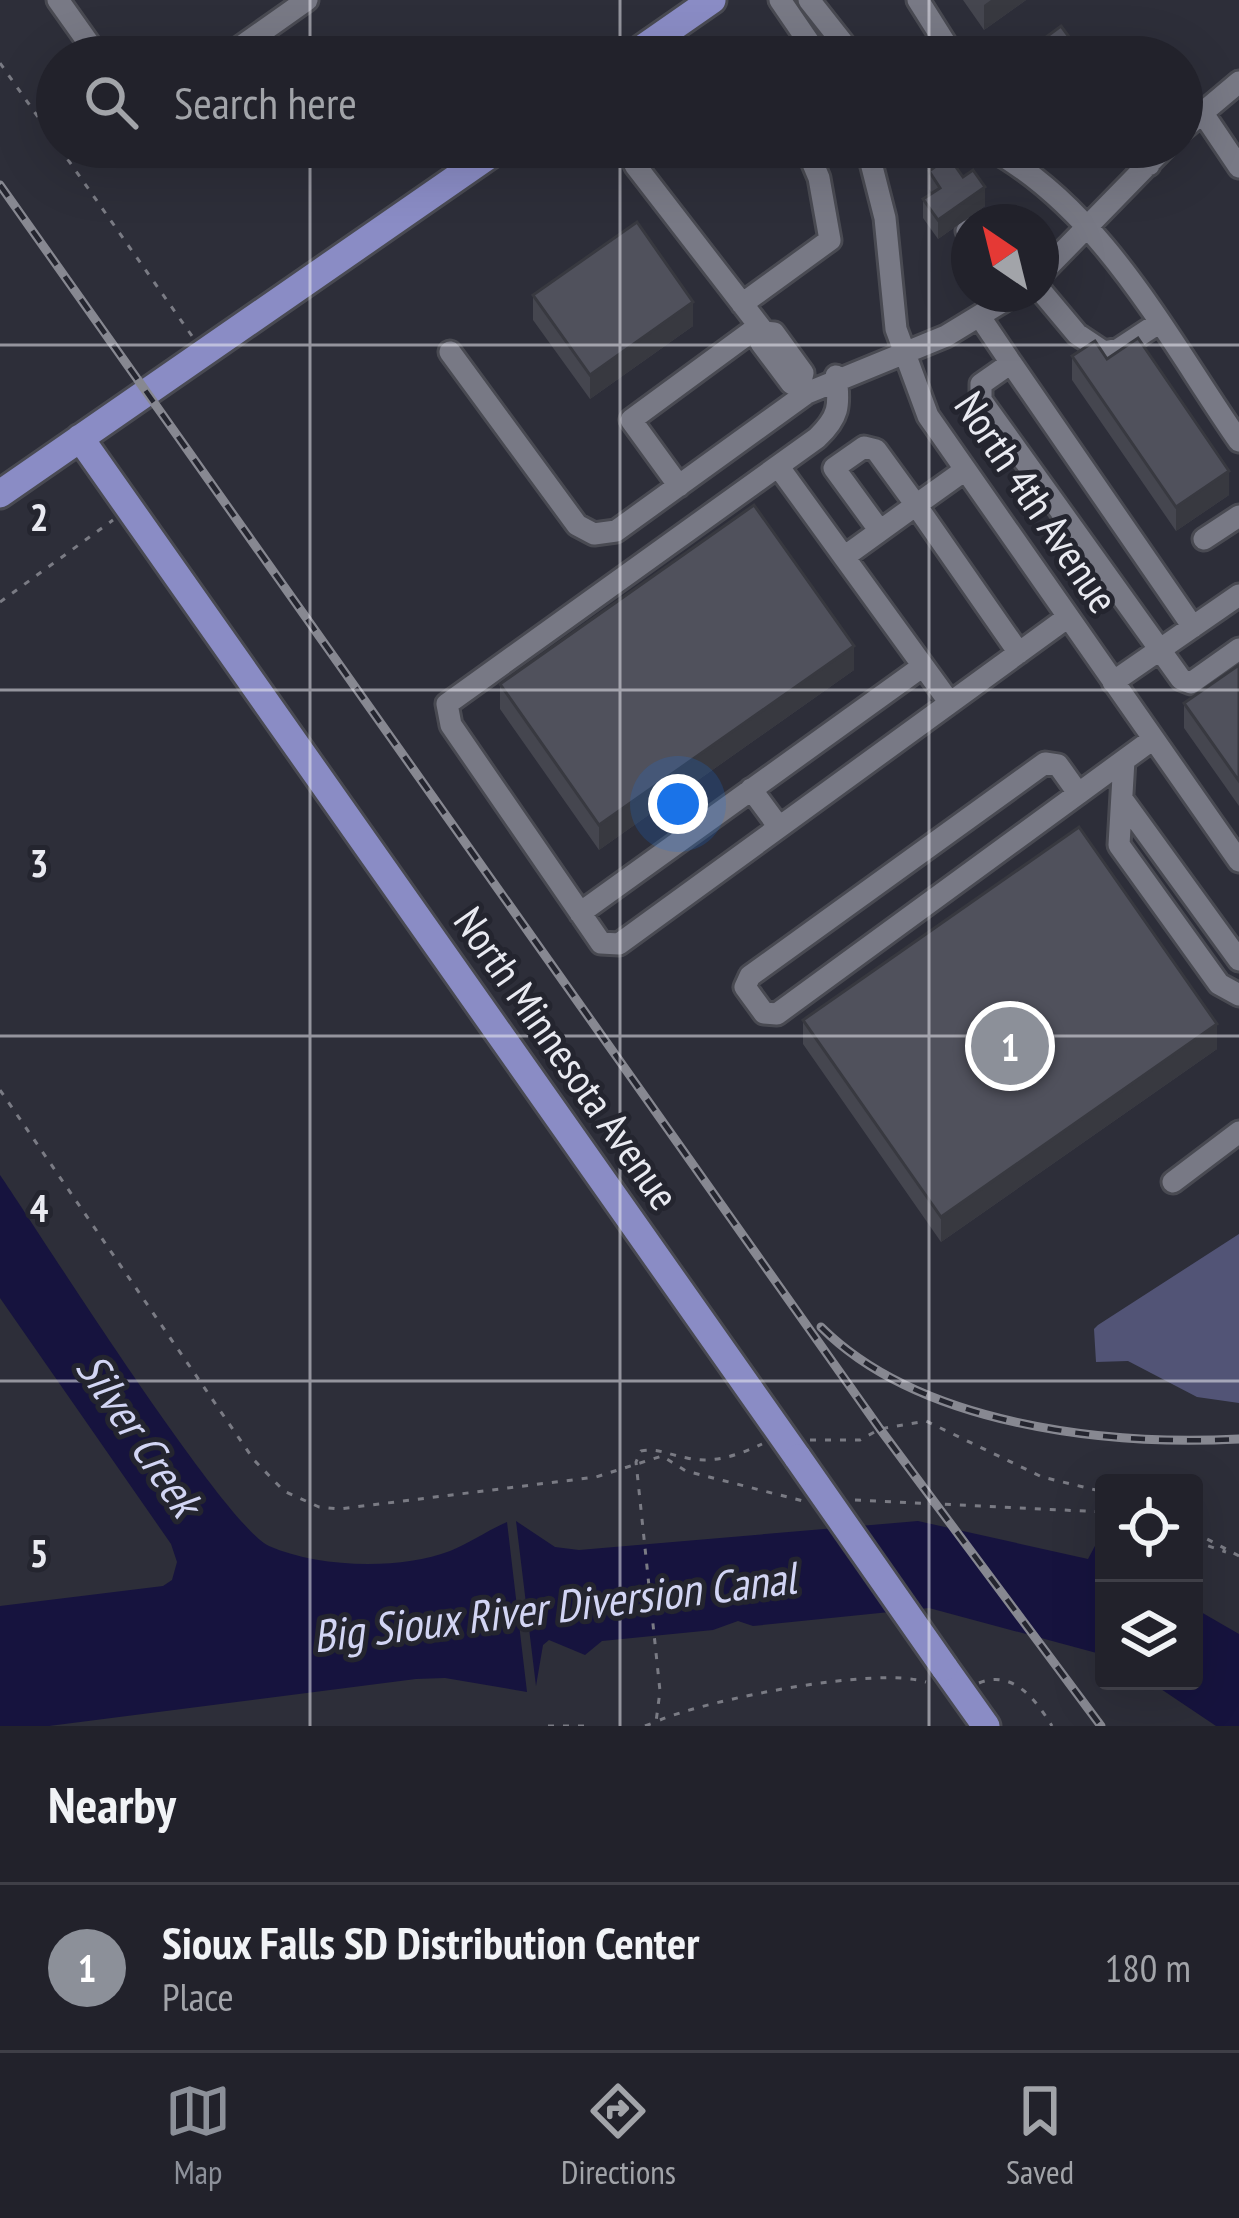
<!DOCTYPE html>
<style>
:root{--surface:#22222b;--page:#2e2f37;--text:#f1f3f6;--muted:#a2a4a9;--line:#3f3f47;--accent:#8c9099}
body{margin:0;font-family:"PT Sans Narrow",sans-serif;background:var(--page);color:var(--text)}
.controls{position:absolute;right:36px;bottom:36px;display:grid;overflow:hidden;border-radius:12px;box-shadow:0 12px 48px #0002}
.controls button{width:108px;height:108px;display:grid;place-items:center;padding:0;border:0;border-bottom:3px solid var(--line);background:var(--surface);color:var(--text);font:60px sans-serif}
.compass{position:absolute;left:951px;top:204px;width:108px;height:108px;border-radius:50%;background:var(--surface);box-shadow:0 12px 48px #0002;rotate:325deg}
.you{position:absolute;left:678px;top:804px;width:42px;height:42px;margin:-30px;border:9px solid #fff;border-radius:50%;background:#1a73e8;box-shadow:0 0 0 18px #1a73e833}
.badge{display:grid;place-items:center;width:78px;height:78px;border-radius:50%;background:var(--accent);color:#fff;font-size:39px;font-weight:700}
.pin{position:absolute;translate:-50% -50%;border:6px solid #fff;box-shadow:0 3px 12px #0006}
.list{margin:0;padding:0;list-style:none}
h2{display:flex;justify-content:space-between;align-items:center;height:156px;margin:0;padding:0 48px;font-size:51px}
h2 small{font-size:39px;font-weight:400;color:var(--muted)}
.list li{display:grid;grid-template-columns:78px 1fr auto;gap:36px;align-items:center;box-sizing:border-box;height:168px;padding:0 48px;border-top:3px solid var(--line)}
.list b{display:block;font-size:45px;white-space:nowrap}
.list p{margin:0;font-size:39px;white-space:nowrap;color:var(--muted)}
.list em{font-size:39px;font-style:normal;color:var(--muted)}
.icon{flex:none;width:66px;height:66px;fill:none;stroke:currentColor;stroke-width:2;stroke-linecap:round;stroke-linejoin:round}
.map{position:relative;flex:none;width:1239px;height:1726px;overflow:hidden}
.search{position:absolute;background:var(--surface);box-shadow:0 12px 48px #0002;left:36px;right:36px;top:36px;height:132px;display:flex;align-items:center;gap:30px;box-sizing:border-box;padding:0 42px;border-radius:66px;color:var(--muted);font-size:45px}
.sheet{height:324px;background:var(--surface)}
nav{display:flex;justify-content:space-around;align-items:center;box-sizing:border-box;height:168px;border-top:3px solid var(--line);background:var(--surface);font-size:33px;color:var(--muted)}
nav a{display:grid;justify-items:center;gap:6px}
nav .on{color:var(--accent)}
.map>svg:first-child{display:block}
.green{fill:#525476}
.water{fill:#16133e}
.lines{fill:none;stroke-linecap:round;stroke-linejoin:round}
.minor-casing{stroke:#494a52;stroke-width:27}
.major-casing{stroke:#494a52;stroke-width:33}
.path{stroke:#7a7b84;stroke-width:3;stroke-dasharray:6 9;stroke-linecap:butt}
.minor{stroke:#787985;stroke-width:21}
.major{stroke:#8a8cc5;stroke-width:27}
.rail-casing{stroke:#878891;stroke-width:9}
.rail{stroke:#24252f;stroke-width:4.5;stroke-dasharray:14;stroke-linecap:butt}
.major-bridge-casing{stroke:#494a52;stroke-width:33;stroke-linecap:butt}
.major-bridge{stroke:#8a8cc5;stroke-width:27}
.wall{fill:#45464f}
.shaded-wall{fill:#383940}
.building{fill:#50515c;stroke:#383940;stroke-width:3}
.grid{fill:none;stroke:#e9eaf1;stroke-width:3;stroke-opacity:0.55}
.labels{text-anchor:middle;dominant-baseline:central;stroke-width:10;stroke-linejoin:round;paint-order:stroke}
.street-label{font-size:42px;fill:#e9eaf1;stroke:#24252f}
.water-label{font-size:45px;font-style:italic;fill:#d2d5f4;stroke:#24252f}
.grid-label{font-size:39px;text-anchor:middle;font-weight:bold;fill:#e9eaf1;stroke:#24252f;stroke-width:10;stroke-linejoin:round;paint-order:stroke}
</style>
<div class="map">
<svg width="1239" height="1726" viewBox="0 0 1239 1726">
<rect width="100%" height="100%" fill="#2d2e39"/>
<!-- green -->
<path class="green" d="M 1239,1234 L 1239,1403 L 1197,1397 L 1128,1361 L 1096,1362 L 1094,1329 L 1098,1325 Z"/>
<!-- water -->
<path class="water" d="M 0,1175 C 41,1235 224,1525 269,1546 C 319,1568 400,1570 450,1551 C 470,1543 488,1530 507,1522 L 527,1692 L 445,1678 L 416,1679 L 49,1726 L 0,1726 L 0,1606 L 163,1586 L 172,1580 L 177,1562 L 171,1544 L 0,1298 Z
M 516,1521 L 555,1547 L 579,1550 L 918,1521 L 1088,1559 L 1096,1544 L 1103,1544 L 1104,1655 L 929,1608 L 753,1626 L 738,1621 L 713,1630 L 602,1641 L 585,1655 L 549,1640 L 543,1645 L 536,1686 Z
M 1194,1608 L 1239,1634 L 1239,1726 L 1216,1726 L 1149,1681 L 1194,1681 Z"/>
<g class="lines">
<!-- minor casing -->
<g class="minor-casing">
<path id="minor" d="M 58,0 L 90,45 L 106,57
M 780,0 L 819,57
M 809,0 L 854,57
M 918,0 L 954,57
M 226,57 L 307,0
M 1202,112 L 1239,167
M 1182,130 L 1239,82
M 659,147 L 635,165 L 764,332 L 774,333 L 803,373 L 800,385
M 867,147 L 885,218 L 896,329 L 928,416 L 1239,861
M 987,147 C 1101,207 1168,339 1239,441
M 1129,147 L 1149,165
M 967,231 L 969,235
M 1041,274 L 1165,147
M 1041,291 L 1077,334 L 1104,352 L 1119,349 L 1157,324
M 742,304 L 830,240 L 819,178 L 806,147
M 980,317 L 1011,363 L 981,384 L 981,400 L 1181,679 L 1191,683 L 1239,649
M 764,332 L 761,343 L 791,383 L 807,393
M 450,352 L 577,525 L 594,534 L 616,531 L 807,393 L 946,336 L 1015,294
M 1011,363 L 1193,627
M 836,376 C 840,406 839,417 817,438 L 447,704 L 451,725 L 601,943 L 619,944 L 1068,617
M 778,466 L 950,703
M 965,470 L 916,505 L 1019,653
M 679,486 L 631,420 L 759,326
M 1204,539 L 1239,516
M 844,557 L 916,505 L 876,450 L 864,447 L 834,468 L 880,531
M 1113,682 L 1239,595
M 1124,760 L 1119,845 L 1219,984 L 1239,995
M 751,789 L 779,827
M 1078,793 L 1058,765 L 1045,763 L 750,976 L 745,987 L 764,1013 L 777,1014 L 1153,739
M 1122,799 L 1239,960
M 580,913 L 923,666
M 1173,1182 L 1239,1132"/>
</g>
<!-- major casing -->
<g class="major-casing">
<path id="major" d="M 630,57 L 712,0
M 80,438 L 798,1458
M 0,494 L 501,147
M 944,1667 L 986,1726"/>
</g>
<!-- path -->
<path class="path" d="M 0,63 L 57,144
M 59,147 L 192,336
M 0,602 L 113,520
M 0,1090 L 254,1460 L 284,1491 L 319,1507 L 339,1509 L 596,1477 L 662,1456 L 686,1471 L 803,1501
M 810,1440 L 860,1440 L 880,1429 L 926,1421 L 1042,1477 L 1104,1492
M 855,1500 L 1104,1512
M 1194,1532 L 1239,1556
M 1194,1541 L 1226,1552
M 979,1683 C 1013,1669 1036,1700 1052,1726
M 660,1720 C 711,1699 876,1666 926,1682
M 548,1726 L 587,1726
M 645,1726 L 656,1722 L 660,1691 L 636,1462 L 641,1451 C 660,1448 669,1455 687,1458 C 714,1464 738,1455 762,1444"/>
<!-- minor -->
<use href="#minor" class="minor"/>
<!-- major -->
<use href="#major" class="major"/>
<!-- rail casing -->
<g class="rail-casing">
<path id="rail" d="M 0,185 L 880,1429 L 1101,1726
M 821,1327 C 919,1425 1106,1446 1239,1439"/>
</g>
<!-- rail -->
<use href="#rail" class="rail"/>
<!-- major-bridge casing -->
<g class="major-bridge-casing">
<path id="major-bridge" d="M 798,1458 L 944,1667"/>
</g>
<!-- major-bridge -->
<use href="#major-bridge" class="major-bridge"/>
</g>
<!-- wall -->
<path class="wall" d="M 963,0 L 1026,0 L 984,30 Z
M 1038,43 L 1084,57 L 1038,57 Z
M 929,171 L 985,206 L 938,239 L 923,218 L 923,199 L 932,194 L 929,189 Z
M 533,295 L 693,326 L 590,399 L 533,320 Z
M 1072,356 L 1107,359 L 1229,495 L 1176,531 L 1072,380 Z
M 1239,665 L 1239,806 L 1184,728 L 1184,703 Z
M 854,670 L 599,850 L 500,709 L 500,684 Z
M 803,1020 L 1217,1049 L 941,1242 L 803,1044 Z"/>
<!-- shaded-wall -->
<path class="shaded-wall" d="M 991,0 L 1026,0 L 984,30 L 984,5 Z
M 985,187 L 985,206 L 938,239 L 938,220 Z
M 693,302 L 693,326 L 590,399 L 590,375 Z
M 1229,471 L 1229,495 L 1176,531 L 1176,507 Z
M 854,646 L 854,670 L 599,850 L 599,825 Z
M 1217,1024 L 1217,1049 L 941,1242 L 941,1217 Z"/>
<!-- building -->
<path class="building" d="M 1061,26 L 1084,57 L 1049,57 L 1038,43 Z
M 949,157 L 963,177 L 973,170 L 985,187 L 938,220 L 923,199 L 940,188 L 929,171 Z
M 637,222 L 693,302 L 590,375 L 533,295 Z
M 1138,338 L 1229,471 L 1176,507 L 1072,356 L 1095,341 L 1107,359 Z
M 754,505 L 854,646 L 599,825 L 500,684 Z
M 1239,665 L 1239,781 L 1184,703 Z
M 1079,827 L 1217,1024 L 941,1217 L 803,1020 Z"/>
<!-- grid -->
<path class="grid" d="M 310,0 L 310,57M 620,0 L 620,57M 929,0 L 929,57M 310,147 L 310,1726M 620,147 L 620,1726M 929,147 L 929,1726M 0,345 L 1239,345M 0,690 L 1239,690M 0,1036 L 1239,1036M 0,1381 L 1239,1381"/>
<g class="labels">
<!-- street labels -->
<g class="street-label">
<text transform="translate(1037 502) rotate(56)">North 4th Avenue</text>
<text transform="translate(567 1058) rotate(55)">North Minnesota Avenue</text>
</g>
<!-- water labels -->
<g class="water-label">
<text transform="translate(140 1434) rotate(56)">Silver Creek</text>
<text transform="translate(554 1606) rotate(-7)">Big Sioux River Diversion Canal</text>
</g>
</g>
<g class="grid-label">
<text x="39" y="531">2</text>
<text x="39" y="877">3</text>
<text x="39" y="1222">4</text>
<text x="39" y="1567">5</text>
</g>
</svg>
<div class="controls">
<button><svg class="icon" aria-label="locate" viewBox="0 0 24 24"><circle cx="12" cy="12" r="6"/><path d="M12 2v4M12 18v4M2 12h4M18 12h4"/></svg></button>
<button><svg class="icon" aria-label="layers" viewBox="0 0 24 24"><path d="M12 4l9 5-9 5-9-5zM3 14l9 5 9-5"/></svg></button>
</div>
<svg class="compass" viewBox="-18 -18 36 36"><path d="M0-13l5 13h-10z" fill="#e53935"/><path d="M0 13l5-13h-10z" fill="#a2a4a9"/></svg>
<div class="you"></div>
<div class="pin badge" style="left:1010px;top:1046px">1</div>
<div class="search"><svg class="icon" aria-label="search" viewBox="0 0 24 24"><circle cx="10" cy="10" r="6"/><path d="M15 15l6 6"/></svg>Search here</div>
</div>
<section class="sheet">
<h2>Nearby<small></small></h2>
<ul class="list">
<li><span class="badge">1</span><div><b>Sioux Falls SD Distribution Center</b><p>Place</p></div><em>180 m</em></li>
</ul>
</section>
<nav>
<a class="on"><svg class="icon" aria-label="map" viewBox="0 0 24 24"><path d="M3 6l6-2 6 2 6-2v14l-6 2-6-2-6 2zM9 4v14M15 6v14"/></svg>Map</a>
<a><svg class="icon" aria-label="directions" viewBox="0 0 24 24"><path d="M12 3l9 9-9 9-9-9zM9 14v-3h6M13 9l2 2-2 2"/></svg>Directions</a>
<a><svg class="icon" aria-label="saved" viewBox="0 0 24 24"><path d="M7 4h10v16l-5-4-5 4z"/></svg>Saved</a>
</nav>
